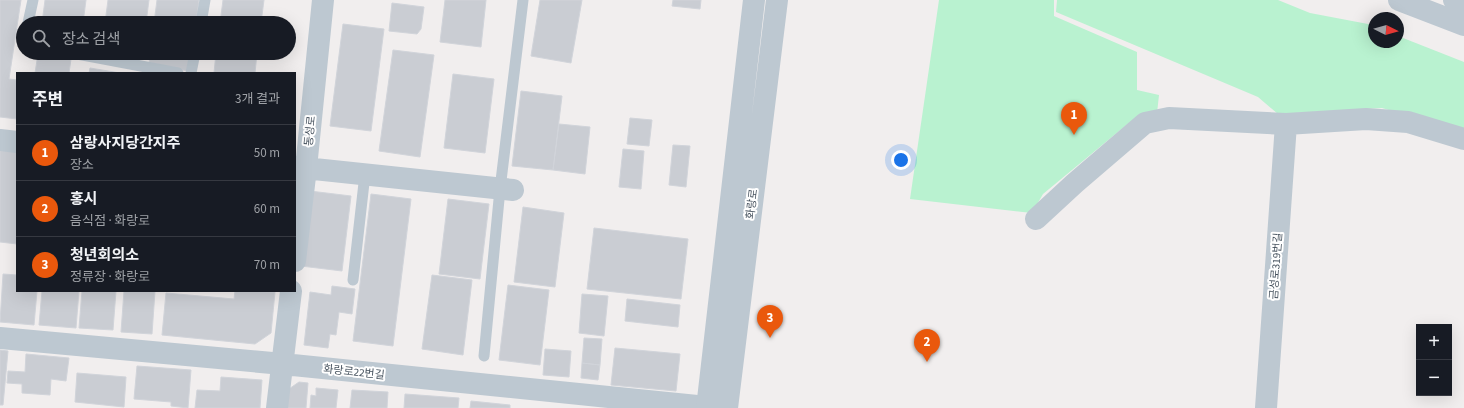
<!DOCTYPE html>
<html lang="ko">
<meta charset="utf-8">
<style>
:root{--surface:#171b24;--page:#242831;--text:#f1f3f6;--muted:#9ea1a6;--line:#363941;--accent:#ea580c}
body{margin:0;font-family:"Source Sans 3","Noto Sans KR",sans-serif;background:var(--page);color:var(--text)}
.controls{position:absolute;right:12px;bottom:12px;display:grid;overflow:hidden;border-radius:0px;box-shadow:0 4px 16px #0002}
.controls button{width:36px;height:36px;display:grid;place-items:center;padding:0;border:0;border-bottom:1px solid var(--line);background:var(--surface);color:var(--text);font:20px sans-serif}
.compass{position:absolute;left:1368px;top:12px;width:36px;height:36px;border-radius:50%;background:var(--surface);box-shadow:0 4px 16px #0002;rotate:95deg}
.you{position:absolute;left:901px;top:160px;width:14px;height:14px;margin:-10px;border:3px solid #fff;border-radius:50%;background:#1a73e8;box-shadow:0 0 0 6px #1a73e833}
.badge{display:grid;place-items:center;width:26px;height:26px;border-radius:50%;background:var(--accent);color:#fff;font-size:13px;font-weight:700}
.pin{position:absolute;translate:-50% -33px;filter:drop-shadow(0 1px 2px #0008)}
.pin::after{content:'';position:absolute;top:21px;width:14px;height:12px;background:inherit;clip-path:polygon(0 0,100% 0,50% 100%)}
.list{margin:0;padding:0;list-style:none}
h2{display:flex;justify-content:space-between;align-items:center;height:52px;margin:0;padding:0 16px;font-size:17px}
h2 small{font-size:13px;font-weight:400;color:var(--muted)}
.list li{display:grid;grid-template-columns:26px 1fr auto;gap:12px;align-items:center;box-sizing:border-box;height:56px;padding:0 16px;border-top:1px solid var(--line)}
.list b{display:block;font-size:15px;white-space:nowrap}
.list p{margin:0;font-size:13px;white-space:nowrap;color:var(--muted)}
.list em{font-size:13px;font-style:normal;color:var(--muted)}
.icon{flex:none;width:22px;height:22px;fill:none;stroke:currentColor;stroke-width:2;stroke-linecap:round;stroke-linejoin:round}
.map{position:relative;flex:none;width:1464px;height:408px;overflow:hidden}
.search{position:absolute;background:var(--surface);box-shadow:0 4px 16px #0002;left:16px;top:16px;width:280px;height:44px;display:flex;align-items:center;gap:10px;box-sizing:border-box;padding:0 14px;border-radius:22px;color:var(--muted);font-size:15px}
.panel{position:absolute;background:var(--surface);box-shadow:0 4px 16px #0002;left:16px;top:72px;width:280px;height:220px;border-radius:0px}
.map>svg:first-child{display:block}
.green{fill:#b9f2d0}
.building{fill:#cacdd3;stroke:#d1d4da}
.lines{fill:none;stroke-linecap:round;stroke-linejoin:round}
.service{stroke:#bdc8d1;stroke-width:11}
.minor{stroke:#bdc8d1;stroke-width:22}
.tertiary{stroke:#bdc8d1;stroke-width:22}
.labels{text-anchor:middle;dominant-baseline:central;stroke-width:4;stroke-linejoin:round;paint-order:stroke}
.street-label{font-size:11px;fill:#45515d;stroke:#fff}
</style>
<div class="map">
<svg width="1464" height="408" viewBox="0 0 1464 408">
<rect width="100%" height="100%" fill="#f1eeee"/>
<!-- green -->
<path class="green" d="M 939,0 L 1054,0 L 1054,16 L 1137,52 L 1137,90 L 1159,95 L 1157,113 L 1130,122 L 1043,194 L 1032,213 L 910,199 Z
M 1057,0 L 1278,0 L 1310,13 L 1368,24 L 1374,26 L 1374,42 L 1398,42 L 1398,36 L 1464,62 L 1464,132 L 1382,108 L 1278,114 L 1258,97 L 1056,12 Z"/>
<!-- building -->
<path class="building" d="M 0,0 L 21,0 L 9,79 L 17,80 L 17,119 L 0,117 Z
M 45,0 L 86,0 L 83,23 L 42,23 Z
M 108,0 L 149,0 L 146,23 L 105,23 Z
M 157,0 L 199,0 L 196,23 L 154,23 Z
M 223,0 L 264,0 L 261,23 L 220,23 Z
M 445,0 L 486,0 L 481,47 L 440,42 Z
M 540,0 L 582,0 L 571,63 L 531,56 Z
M 673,0 L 701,0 L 700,9 L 672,6 Z
M 392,3 L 424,7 L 421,29 L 417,34 L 389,31 Z
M 343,24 L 384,29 L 371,131 L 330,126 Z
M 393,50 L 434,55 L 420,157 L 379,151 Z
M 101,53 L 142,53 L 142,59 Z
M 150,53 L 192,53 L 189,71 L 149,65 Z
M 216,53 L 257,53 L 255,73 L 214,73 Z
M 38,54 L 71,59 L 69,73 L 35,73 Z
M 90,68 L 120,73 L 89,73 Z
M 453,74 L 494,79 L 485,153 L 444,148 Z
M 521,91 L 562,96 L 553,170 L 512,166 Z
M 630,118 L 652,120 L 649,146 L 627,144 Z
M 559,124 L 590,127 L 585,174 L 553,170 Z
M 673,145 L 690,146 L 686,187 L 669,185 Z
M 0,148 L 17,150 L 17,244 L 0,242 Z
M 623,149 L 644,151 L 641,189 L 619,187 Z
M 310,191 L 351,196 L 342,271 L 301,266 Z
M 371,194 L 411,199 L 393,346 L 353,341 Z
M 448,199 L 489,204 L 480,279 L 439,274 Z
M 523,207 L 564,213 L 555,287 L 514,282 Z
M 594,228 L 688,239 L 681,299 L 587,289 Z
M 3,274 L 17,275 L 17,291 L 37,291 L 34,325 L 0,322 Z
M 432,275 L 472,280 L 463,355 L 422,349 Z
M 508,285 L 549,290 L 540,365 L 499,360 Z
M 332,286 L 355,289 L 352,314 L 339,312 L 336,335 L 330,334 L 328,348 L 304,345 L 310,292 L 331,295 Z
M 42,291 L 79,291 L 76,328 L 39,325 Z
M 82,291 L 116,291 L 113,330 L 79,328 Z
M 124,291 L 155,291 L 152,334 L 121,332 Z
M 235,291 L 275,292 L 271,333 L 255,344 L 162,335 L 166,293 L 234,299 Z
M 582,294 L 608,296 L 604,336 L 579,333 Z
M 627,299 L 680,305 L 678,327 L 625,321 Z
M 584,338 L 602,339 L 600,365 L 582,363 Z
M 615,348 L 680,354 L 676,391 L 611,385 Z
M 545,349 L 571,351 L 569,377 L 543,375 Z
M 0,350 L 8,351 L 3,405 L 0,405 Z
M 26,354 L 69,358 L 66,381 L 51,379 L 50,395 L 22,393 L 22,384 L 7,383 L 8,371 L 25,372 Z
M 582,363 L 600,365 L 598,380 L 581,378 Z
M 137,366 L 191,370 L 188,408 L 171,406 L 171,402 L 134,399 Z
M 77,373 L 126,377 L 124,407 L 75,402 Z
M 221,377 L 262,380 L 260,408 L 195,408 L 197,390 L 220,391 Z
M 299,382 L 308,383 L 306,408 L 285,408 L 286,391 Z
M 316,388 L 338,390 L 336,408 L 310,408 L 311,395 L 316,396 Z
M 352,390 L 388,392 L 387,408 L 350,408 Z
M 405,394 L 459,398 L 458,408 L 404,408 Z
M 471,401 L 510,405 L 510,408 L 470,408 Z"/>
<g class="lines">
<!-- service -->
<path class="service" d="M 28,23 L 33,0
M 201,23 L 205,0
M 72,53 L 178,73
M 191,73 L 195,53
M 353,280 L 365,174
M 484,356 L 500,189 L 523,0"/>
<!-- minor -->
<path class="minor" d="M 0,140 L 17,142
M 295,167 L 513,190
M 1036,219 L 1075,183 L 1145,123 L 1169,118 L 1286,124 L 1366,119 L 1408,122 L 1464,139
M 295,261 L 306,168 L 323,0
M 0,338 L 283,364 L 707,407
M 277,408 L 291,291
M 1266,408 L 1286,124"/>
<!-- tertiary -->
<path class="tertiary" d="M 1399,0 L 1464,25
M 1454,0 L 1464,4
M 707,408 L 754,0
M 727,408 L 777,0"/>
</g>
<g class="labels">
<!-- street labels -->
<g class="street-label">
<text transform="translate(310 131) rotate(-84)">동성로</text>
<text transform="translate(752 204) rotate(-83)">화랑로</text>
<text transform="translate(1276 266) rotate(-86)">금성로319번길</text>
<text transform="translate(354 372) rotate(6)">화랑로22번길</text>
</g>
</g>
</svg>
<div class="controls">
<button>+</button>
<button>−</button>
</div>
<svg class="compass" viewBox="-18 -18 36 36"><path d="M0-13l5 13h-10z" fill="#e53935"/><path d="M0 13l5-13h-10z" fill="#9ea1a6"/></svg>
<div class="you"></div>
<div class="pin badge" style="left:1074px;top:135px">1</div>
<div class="pin badge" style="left:927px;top:362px">2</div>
<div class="pin badge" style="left:770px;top:338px">3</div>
<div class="search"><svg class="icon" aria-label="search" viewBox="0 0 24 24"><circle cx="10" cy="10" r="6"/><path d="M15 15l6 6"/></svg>장소 검색</div>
<section class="panel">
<h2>주변<small>3개 결과</small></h2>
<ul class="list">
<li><span class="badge">1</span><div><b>삼랑사지당간지주</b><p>장소</p></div><em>50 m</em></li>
<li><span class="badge">2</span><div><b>홍시</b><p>음식점 · 화랑로</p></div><em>60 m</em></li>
<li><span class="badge">3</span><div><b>청년회의소</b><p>정류장 · 화랑로</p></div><em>70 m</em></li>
</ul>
</section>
</div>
